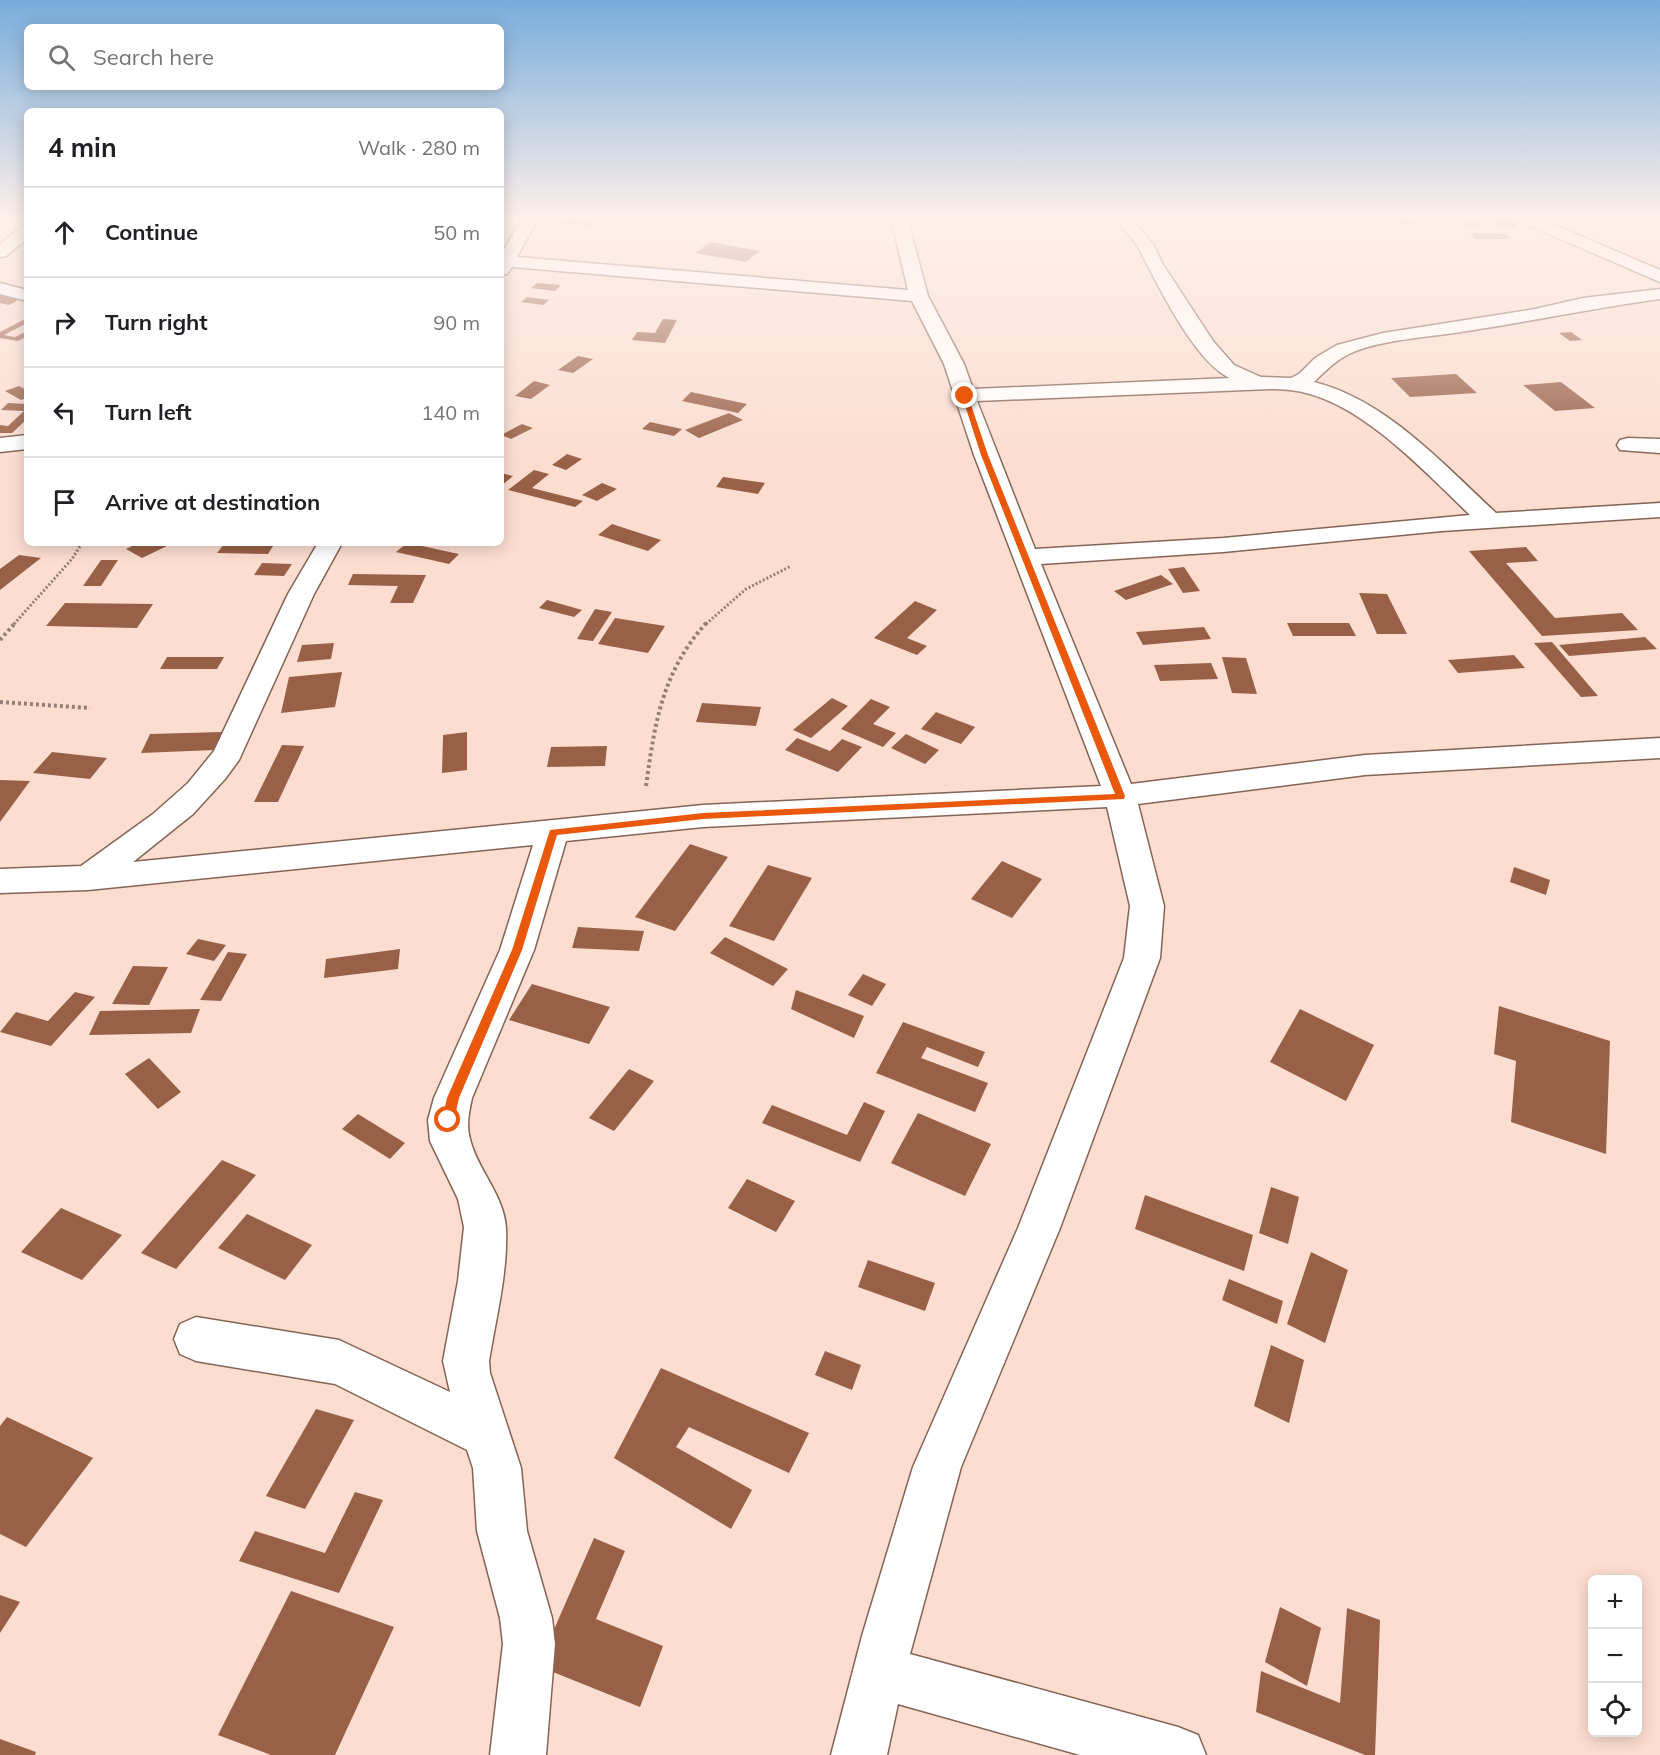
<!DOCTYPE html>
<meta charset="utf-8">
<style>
:root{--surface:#fff;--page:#f6f6f6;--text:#202124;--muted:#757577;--line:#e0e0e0}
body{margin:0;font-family:Mulish,sans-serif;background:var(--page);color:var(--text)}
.controls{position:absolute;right:18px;bottom:18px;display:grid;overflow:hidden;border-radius:9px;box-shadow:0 3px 15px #0003}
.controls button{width:54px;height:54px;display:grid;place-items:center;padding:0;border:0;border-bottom:2px solid var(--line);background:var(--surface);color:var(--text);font:30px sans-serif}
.stop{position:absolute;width:18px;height:18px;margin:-14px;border:4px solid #ea580c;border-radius:50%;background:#fff}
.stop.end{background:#ea580c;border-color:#fff;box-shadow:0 2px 6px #0008}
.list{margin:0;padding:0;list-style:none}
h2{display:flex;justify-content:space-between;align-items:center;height:78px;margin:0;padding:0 24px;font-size:26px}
h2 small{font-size:20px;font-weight:400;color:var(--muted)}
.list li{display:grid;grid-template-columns:39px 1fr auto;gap:18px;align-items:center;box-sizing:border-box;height:90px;padding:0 24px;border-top:2px solid var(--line)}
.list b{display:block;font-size:22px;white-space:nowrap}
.list em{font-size:20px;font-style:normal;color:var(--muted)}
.icon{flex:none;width:33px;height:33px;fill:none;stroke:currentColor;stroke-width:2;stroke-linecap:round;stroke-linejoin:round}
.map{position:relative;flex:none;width:1660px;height:1755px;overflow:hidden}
.search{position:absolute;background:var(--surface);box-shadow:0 3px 15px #0003;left:24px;top:24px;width:480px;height:66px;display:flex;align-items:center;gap:15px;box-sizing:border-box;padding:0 21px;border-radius:9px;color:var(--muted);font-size:22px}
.panel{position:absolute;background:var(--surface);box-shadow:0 3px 15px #0003;left:24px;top:108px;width:480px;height:438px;border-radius:9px}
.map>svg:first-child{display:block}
.building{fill:#996048}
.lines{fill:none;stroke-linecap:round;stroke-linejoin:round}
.minor-casing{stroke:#856355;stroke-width:3}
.path-far1{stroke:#957e75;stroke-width:3;stroke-dasharray:2 2;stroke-linecap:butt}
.path{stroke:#957e75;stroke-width:4;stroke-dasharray:3 3;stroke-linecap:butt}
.minor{fill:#fff;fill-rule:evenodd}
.route{fill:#ea580c}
</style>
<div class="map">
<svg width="1660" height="1755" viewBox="0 0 1660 1755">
<rect width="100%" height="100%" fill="#fcddd0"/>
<!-- building -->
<path class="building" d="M 1400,218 L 1415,218 L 1414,226 L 1399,224 Z
M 1479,218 L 1499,218 L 1519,221 L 1515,229 L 1496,225 L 1497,222 Z
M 565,219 L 596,221 L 591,226 L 560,223 Z
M 1464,219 L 1483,222 L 1480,228 L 1461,225 Z
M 1470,233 L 1506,234 L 1511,239 L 1475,239 Z
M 710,242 L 760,251 L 746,262 L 695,253 Z
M 537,283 L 561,285 L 555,291 L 531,288 Z
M 0,295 L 20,299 L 9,305 L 0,303 Z
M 527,297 L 549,300 L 543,305 L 521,302 Z
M 27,318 L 27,323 L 4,335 L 15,337 L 23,333 L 27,334 L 27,336 L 18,341 L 0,338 L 0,332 Z
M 663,319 L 677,320 L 665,343 L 632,340 L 637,332 L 655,333 Z
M 1571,332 L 1582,340 L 1570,341 L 1559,333 Z
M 578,356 L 593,359 L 573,373 L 558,370 Z
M 1456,374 L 1477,393 L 1410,397 L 1391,378 Z
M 534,381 L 550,385 L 531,399 L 515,396 Z
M 1561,382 L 1595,408 L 1555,411 L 1523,385 Z
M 19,386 L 27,390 L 27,398 L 21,400 L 5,391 Z
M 691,392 L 747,404 L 738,413 L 682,401 Z
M 8,403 L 27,404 L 27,419 L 12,433 L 0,433 L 0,425 L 8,426 L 24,411 L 1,410 Z
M 729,413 L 743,420 L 699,438 L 685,430 Z
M 650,422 L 682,429 L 674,436 L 642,429 Z
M 522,424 L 533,428 L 511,439 L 501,435 Z
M 567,454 L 582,459 L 566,470 L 552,465 Z
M 534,470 L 549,474 L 532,488 L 583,501 L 575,507 L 508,490 Z
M 501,473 L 513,476 L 501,486 Z
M 723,477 L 765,483 L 758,494 L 716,487 Z
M 602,483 L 617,489 L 597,501 L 582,495 Z
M 612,524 L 661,540 L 648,551 L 598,535 Z
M 138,543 L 162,543 L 167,546 L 142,558 L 126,549 Z
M 225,543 L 275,543 L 268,554 L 217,553 Z
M 407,543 L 408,543 L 459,554 L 449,564 L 396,552 Z
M 1526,547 L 1538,561 L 1506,563 L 1555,618 L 1622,613 L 1638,630 L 1542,636 L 1469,551 Z
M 19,555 L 41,558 L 0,590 L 0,569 Z
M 101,560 L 118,560 L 101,586 L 83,586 Z
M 262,563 L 292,564 L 284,576 L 254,575 Z
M 1184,567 L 1200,591 L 1183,593 L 1168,569 Z
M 353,574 L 426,575 L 413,603 L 390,603 L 398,586 L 348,585 Z
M 1161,575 L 1173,584 L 1126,600 L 1114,591 Z
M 1359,593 L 1387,594 L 1407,634 L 1377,634 Z
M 547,600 L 582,610 L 574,617 L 539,608 Z
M 915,601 L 937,610 L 907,638 L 927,646 L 917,655 L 874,638 Z
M 65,603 L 153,604 L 137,628 L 46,626 Z
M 595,609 L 612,612 L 593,641 L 577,639 Z
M 615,618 L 665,626 L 648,653 L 598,644 Z
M 1287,623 L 1349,623 L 1356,636 L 1293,636 Z
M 1204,627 L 1211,639 L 1143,645 L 1136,632 Z
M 1645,637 L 1657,649 L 1569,656 L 1559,645 Z
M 1552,642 L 1598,696 L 1581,697 L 1534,643 Z
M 334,643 L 331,659 L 297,662 L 302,645 Z
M 1514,655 L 1525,668 L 1458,673 L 1448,660 Z
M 167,657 L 224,657 L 217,669 L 160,669 Z
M 1222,657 L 1246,658 L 1257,694 L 1232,693 Z
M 1211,663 L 1218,679 L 1160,681 L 1154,665 Z
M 342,672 L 335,707 L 281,713 L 289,677 Z
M 832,698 L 848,706 L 811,738 L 793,730 Z
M 871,699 L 890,707 L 873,724 L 896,733 L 883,747 L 841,729 Z
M 702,703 L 761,707 L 756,726 L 696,722 Z
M 936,712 L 975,727 L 961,744 L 921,729 Z
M 222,732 L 214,750 L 141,753 L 150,734 Z
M 467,732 L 467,770 L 442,773 L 443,735 Z
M 906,734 L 939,750 L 925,764 L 891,748 Z
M 797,738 L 830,751 L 842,739 L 862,747 L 838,772 L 785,750 Z
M 282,745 L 304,746 L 278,802 L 254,802 Z
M 607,746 L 605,766 L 547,767 L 551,747 Z
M 52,752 L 107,758 L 90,779 L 33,773 Z
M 0,780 L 30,781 L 0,822 Z
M 690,844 L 728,857 L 675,931 L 635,917 Z
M 1002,861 L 1042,879 L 1012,918 L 971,899 Z
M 768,865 L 812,878 L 774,941 L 729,926 Z
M 1514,867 L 1550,880 L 1546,895 L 1510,882 Z
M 578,927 L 644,931 L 639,951 L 572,948 Z
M 725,937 L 788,969 L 773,986 L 710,953 Z
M 198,939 L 226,945 L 214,961 L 186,954 Z
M 400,949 L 398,969 L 324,978 L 326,959 Z
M 228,952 L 247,954 L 221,1001 L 200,1000 Z
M 133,966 L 168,967 L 149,1005 L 112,1004 Z
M 863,974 L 886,984 L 872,1006 L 848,995 Z
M 532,984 L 610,1007 L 589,1044 L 509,1020 Z
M 796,990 L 864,1016 L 854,1038 L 791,1009 Z
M 75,992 L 95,997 L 51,1046 L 0,1032 L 16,1012 L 48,1021 Z
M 1499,1006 L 1610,1041 L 1606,1154 L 1511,1122 L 1516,1061 L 1494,1054 Z
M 200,1009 L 191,1033 L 89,1035 L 100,1011 Z
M 1300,1009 L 1374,1045 L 1346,1101 L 1270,1062 Z
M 903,1022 L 985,1052 L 978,1067 L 927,1047 L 921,1058 L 988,1083 L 975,1112 L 876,1073 Z
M 149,1058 L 181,1092 L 158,1109 L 125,1074 Z
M 629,1069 L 654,1081 L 614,1131 L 589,1118 Z
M 864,1102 L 885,1111 L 860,1162 L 762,1123 L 772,1105 L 847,1135 Z
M 918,1113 L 991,1144 L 965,1196 L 891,1163 Z
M 358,1114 L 405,1143 L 390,1159 L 342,1129 Z
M 222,1160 L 256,1175 L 176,1269 L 141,1253 Z
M 747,1179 L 795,1201 L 776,1232 L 728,1208 Z
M 1271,1187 L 1299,1197 L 1288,1244 L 1259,1233 Z
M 1145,1195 L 1253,1235 L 1244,1271 L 1135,1229 Z
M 61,1208 L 122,1235 L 82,1280 L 21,1252 Z
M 247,1214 L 312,1245 L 285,1280 L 218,1248 Z
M 1311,1252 L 1348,1270 L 1325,1343 L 1287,1324 Z
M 868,1260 L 935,1283 L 925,1311 L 858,1287 Z
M 1229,1279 L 1283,1301 L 1277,1324 L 1222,1300 Z
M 1271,1345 L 1304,1360 L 1289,1423 L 1254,1406 Z
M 825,1351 L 861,1365 L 852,1390 L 815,1375 Z
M 661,1368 L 809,1433 L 789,1473 L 689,1427 L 676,1447 L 752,1490 L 731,1529 L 614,1458 Z
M 316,1409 L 354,1420 L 305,1509 L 266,1496 Z
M 7,1417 L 93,1458 L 26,1547 L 0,1534 L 0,1426 Z
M 355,1492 L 383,1500 L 339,1593 L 239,1561 L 255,1531 L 325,1553 Z
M 594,1538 L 625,1551 L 596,1619 L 663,1646 L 640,1707 L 538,1666 Z
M 291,1591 L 394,1627 L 335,1755 L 271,1755 L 218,1735 Z
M 0,1595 L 20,1602 L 0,1633 Z
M 1280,1607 L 1321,1628 L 1307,1686 L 1265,1662 Z
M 1347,1608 L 1380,1620 L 1375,1755 L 1365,1755 L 1256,1712 L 1261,1671 L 1340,1703 Z
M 0,1739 L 36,1752 L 35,1755 L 0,1755 Z"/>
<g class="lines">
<!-- minor casing -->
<g class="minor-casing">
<path id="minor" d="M 522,218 L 538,218 L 517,257 L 908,290 L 891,218 L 907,218 L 928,296 L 964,364 L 973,389 L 1230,378 C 1194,362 1156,281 1138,247 C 1132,236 1121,228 1115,218 L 1131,218 L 1153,244 L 1162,263 L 1213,341 L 1234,365 L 1261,377 L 1291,378 L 1299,374 L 1315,358 L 1337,345 L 1383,333 L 1535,309 L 1583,298 L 1660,289 L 1660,299 C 1593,308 1528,322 1461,332 C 1430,337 1377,340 1349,354 C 1335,361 1325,371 1314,382 C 1386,400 1443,464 1496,513 L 1660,503 L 1660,517 L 1442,531 L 1223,552 L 1041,564 L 1131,784 L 1365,755 L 1660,738 L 1660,758 L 1365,775 L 1138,804 L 1164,906 L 1160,958 L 1060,1228 L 961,1467 L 910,1654 L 1178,1727 L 1198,1735 L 1206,1755 L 1080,1755 L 898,1704 L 887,1755 L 831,1755 L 862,1636 L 913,1467 L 1018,1228 L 1124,958 L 1130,906 L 1107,807 L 703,827 L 566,841 L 534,950 L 472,1098 C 469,1112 466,1125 470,1139 C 477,1169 504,1195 506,1228 C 508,1272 496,1318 489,1361 L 490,1373 L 521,1468 L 527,1531 L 552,1618 L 555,1644 L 546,1755 L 490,1755 L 503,1644 L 500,1618 L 477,1531 L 473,1468 L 467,1450 L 335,1384 L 196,1361 L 180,1354 L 174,1339 L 180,1324 L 196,1317 L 339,1340 L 450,1392 L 443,1361 L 458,1281 L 464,1227 L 458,1199 L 430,1141 L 428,1120 L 434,1098 L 500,950 L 533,845 L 88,890 L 0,893 L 0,869 L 81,866 L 153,814 L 188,783 L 214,751 L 288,594 L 318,543 L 342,543 L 314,594 L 239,760 L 225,779 L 193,814 L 133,862 L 703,805 L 1101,786 L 974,455 L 944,364 L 912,301 L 512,267 L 507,274 L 501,275 L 501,255 ZM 1270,389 C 1283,389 1297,390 1310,394 C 1368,410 1427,474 1470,515 L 1223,538 L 1035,549 L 977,401 Z
M 1517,218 L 1538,218 L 1660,270 L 1660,282 L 1519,221 Z
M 27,226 L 27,239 L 6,256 L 0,257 L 0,244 L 21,227 Z
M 0,283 L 27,290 L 27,301 L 0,294 Z
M 27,435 L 27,449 L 0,452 L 0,438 Z
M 1628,438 L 1660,439 L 1660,453 L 1620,450 L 1617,445 L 1620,440 Z"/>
</g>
<!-- path-far1 -->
<path class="path-far1" d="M 14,624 L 72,559 L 82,543
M 706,624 L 746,589 L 791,566"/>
<!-- path -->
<path class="path" d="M 0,640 L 16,622
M 0,702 L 90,708
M 646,786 C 655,722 662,672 707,622"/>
<!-- minor -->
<use href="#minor" class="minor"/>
</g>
<!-- sky -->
<linearGradient id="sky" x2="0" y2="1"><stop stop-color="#77acdc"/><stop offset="0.47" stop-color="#fef0ea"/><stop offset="1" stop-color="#fef0ea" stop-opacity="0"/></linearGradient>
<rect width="1660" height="463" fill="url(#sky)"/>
<!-- route -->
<path class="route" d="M 965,394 L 968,396 L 988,455 L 1125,796 L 1124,799 L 703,819 L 557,835 L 522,950 L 459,1098 L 454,1120 L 448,1125 L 444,1124 L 442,1120 L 447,1098 L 512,950 L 550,830 L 703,813 L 1115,794 L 981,455 L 962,396 Z"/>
</svg>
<div class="controls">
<button>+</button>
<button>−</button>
<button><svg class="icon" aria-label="locate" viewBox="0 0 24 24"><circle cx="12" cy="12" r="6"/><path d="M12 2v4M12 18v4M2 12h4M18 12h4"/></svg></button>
</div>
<div class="stop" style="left:448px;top:1120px"></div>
<div class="stop end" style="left:965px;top:396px"></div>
<div class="search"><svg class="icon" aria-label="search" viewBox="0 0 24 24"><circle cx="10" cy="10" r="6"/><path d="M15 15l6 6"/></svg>Search here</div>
<section class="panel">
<h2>4 min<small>Walk · 280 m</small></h2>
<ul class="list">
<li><svg class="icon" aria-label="ahead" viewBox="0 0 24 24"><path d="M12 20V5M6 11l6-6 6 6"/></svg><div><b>Continue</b></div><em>50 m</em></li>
<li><svg class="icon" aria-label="right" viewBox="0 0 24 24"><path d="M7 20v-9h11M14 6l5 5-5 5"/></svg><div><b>Turn right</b></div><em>90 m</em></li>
<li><svg class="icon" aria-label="left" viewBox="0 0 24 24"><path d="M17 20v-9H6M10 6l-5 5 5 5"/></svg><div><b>Turn left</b></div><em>140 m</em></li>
<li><svg class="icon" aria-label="arrive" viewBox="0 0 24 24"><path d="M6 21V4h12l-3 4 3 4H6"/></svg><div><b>Arrive at destination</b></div></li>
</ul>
</section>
</div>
